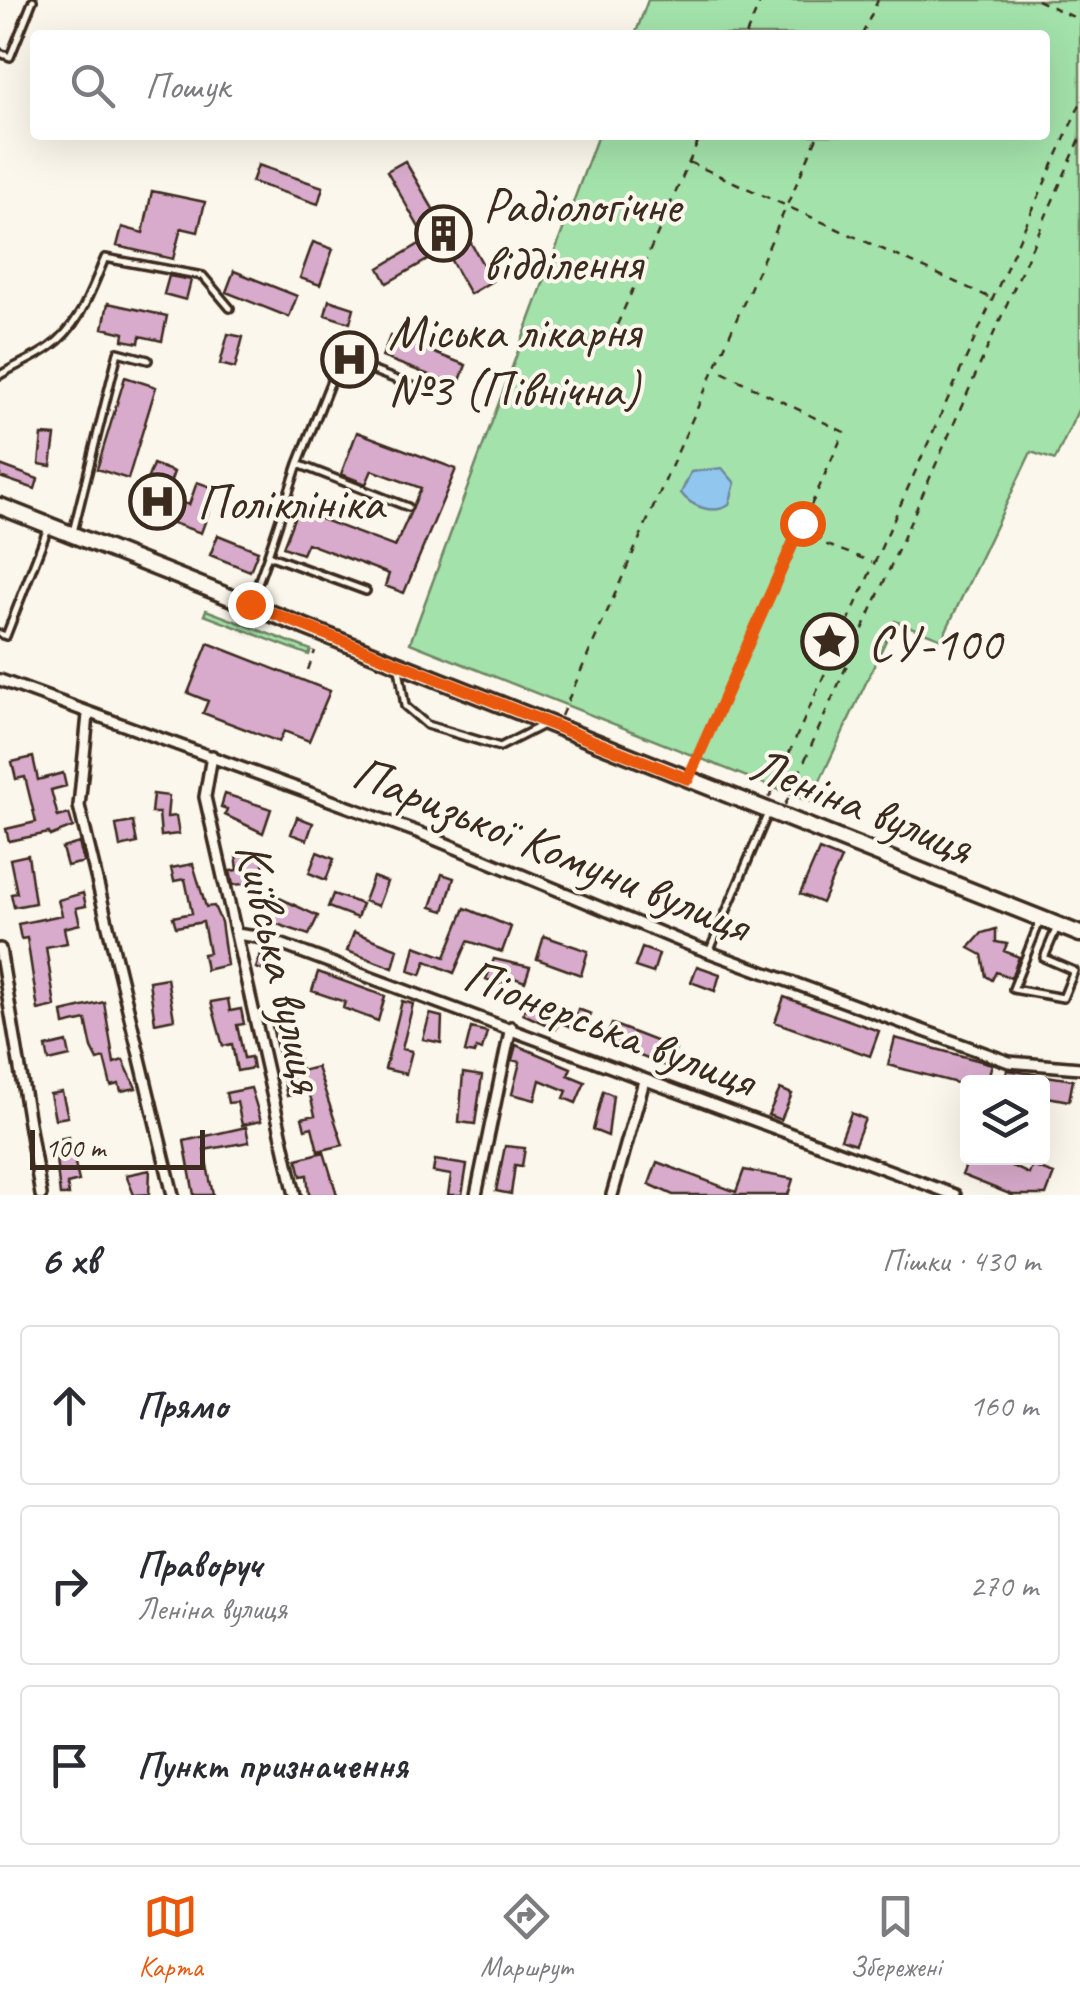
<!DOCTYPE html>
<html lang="uk">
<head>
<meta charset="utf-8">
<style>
  body { margin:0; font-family:Caveat,sans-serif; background:#f7f7f7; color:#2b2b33 }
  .controls { position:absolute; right:30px; bottom:30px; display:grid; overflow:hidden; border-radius:10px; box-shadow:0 10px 40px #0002 }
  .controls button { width:90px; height:90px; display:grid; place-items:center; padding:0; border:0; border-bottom:2px solid #e1e1e2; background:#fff; color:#2b2b33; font:50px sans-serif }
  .scale { position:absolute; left:30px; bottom:25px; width:175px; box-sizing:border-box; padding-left:10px; border:5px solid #3b2a1e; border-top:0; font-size:28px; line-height:35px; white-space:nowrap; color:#3b2a1e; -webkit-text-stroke:8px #fbf7ec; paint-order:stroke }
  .stop { position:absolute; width:30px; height:30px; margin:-22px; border:8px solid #ea580c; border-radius:50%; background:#fff }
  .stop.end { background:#ea580c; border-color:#fff; box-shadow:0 2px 10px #0008 }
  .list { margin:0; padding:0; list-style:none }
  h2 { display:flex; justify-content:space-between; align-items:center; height:130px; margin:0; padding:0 40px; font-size:42px }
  h2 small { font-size:32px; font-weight:400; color:#7c7c81 }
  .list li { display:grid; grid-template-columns:65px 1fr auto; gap:30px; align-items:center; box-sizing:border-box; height:160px; margin:0 20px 20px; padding:0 20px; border:2px solid #e1e1e2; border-radius:10px }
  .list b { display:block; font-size:38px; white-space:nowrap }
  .list p { margin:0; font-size:32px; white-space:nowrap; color:#7c7c81 }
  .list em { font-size:32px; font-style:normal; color:#7c7c81 }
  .icon { flex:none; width:55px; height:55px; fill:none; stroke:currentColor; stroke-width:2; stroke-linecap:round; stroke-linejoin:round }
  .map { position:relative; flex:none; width:1080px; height:1195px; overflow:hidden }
  .search { position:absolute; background:#fff; box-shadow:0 10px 40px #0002; left:30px; right:30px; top:30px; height:110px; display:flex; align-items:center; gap:25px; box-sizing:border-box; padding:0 35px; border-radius:10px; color:#7c7c81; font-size:38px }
  .sheet { height:670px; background:#fff }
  nav { display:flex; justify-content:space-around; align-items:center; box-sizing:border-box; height:140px; border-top:2px solid #e1e1e2; background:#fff; font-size:28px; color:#7c7c81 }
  nav a { display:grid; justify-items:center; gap:5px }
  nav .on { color:#ea580c }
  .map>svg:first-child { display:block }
</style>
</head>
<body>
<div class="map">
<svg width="1080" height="1195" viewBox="0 0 1080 1195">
  <rect width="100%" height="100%" fill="#fbf7ec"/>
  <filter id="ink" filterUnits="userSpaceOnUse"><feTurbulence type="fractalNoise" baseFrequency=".01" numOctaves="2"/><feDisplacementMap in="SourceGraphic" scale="20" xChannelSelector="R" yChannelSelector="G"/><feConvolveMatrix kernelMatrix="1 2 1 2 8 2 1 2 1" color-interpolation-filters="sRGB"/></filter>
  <g filter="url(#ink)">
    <path fill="#a3e2aa" stroke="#6f8664" stroke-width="2.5" d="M648 0H1080V406L1055 460 1031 452 942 639 895 621 810 802 410 643 598 135H1045V35H635Z
      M206 610 311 650 309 655 204 615Z"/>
    <path fill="#91c6ef" stroke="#6f889b" stroke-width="2.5" d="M722 468 735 483 729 505C714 515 691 507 681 493L691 472Z"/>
    <path fill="#d8aacb" stroke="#3b2a1e" stroke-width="2.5" d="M405 161 443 226 457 218 492 281 470 294 445 250 387 283 379 268 426 240 387 171Z
      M258 165 323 187 318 204 252 182Z
      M152 191 205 202 198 232 181 228 173 259 117 246 122 227 143 233Z
      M313 242 333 249 320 285 300 278Z
      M234 271 297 296 289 317 226 292Z
      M169 276 191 280 186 300 164 294Z
      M329 300 354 308 350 323 325 315Z
      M108 303 167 316 162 341 140 336 139 343 123 340 124 333 103 328Z
      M228 334 243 337 235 368 220 364Z
      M390 336 466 365 458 386 382 357Z
      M125 377 156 387 128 479 97 469Z
      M357 432 456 469 404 593 385 586 389 574 307 543 302 554 283 547 297 510 395 547 421 488 372 470 366 484 341 474Z
      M42 435 55 436 51 466 39 464Z
      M153 464 174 472 165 497 189 505 197 482 217 489 201 533 136 510Z
      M0 465 38 479 35 489 0 477Z
      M218 535 258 551 250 571 210 555Z
      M208 643 330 691 309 741 284 731 279 742 203 713 208 701 188 693Z
      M33 757 38 780 63 773 66 786 51 790 58 817 69 814 73 827 50 836 49 833 9 841 6 829 36 822 25 777 16 779 12 762Z
      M153 794 169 796 167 817 176 816 179 834 161 836 159 813H151Z
      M225 794 271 809 263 833 225 815 227 809 221 807Z
      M297 817 313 823 307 840 291 834Z
      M133 822 137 843 120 847 116 825Z
      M79 843 84 862 67 866 62 848Z
      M819 850 841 859 822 903 800 894Z
      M262 852 265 882 233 885 230 871 238 870 236 854Z
      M317 852 334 859 326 880 309 873Z
      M28 855 35 903 14 907 11 894 17 893 10 859Z
      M193 864 206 907 214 906 221 922 227 965 206 970 203 954 209 953 203 922 176 927 173 917 192 913 185 879 174 881 171 868Z
      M442 874 454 878 444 911 431 907Z
      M373 877 387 882 378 906 364 901Z
      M83 893 86 906 76 908 80 924 64 928 67 943 46 947 55 1006 38 1010 27 938 21 939 18 924 62 915 58 900Z
      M271 894 318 916 309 935 262 919Z
      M333 894 362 904 357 918 328 907Z
      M465 908 511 927 502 952 468 941 454 973 426 961 421 975 409 971 415 946 445 957Z
      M996 929V942L1007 944 1004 951 1019 957 1011 978 996 972 992 980 986 976 982 955 969 948 982 933Z
      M354 932 398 949 393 968 347 951Z
      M544 936 588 951 581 975 537 959Z
      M642 948 659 954 653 973 635 967Z
      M262 951 282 958 275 975 256 968Z
      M494 959 530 967 525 982 506 975 503 986 486 979Z
      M697 966 720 974 715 991 691 982Z
      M318 972 385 996 378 1021 343 1008 345 1002 312 991Z
      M167 978 174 1019 155 1023 149 981Z
      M530 994 576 1016 578 1009 591 1014 583 1032 559 1022 556 1029 523 1014Z
      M784 997 879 1031 870 1056 775 1022Z
      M228 999 230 1011 241 1009 244 1024 237 1025 244 1058 251 1057 253 1068 237 1071 232 1044 223 1046 211 1002Z
      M402 1001 413 1004 402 1049 412 1051 406 1074 385 1069Z
      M104 1002 114 1063 123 1060 136 1088 121 1091 119 1084 111 1086 104 1058 98 1060 92 1048 86 1020 64 1025 62 1012Z
      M430 1014 442 1017 441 1043 423 1039Z
      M290 1016 301 1071 317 1067 343 1145 318 1151 312 1127 305 1129 302 1118 315 1115 309 1091 287 1096 272 1026 274 1020Z
      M612 1024 676 1049 668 1067 604 1042Z
      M471 1028 487 1032 482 1050 476 1048 474 1054 465 1052Z
      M895 1038 992 1064 987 1082H968V1086L888 1065Z
      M67 1042 70 1056 49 1061 46 1047Z
      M516 1045 571 1068 568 1075 585 1082 576 1103 564 1098 567 1091 540 1080 535 1100 512 1094 520 1062 512 1060Z
      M1007 1070 1073 1080 1069 1101 1042 1096V1082H1005Z
      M463 1073 482 1076 475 1124 459 1122Z
      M251 1088 261 1121 242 1125 237 1102 228 1103 226 1093Z
      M780 1089 792 1094 781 1120 768 1115Z
      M603 1091 613 1095 608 1136 593 1130Z
      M62 1092 68 1117 55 1119 50 1094Z
      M851 1113 865 1119 855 1144 841 1139Z
      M246 1127 249 1142 204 1150 213 1195H194L184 1141Z
      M69 1137 79 1181 67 1184 69 1195H60L54 1140Z
      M505 1146 525 1148 522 1166 515 1165 511 1194 496 1191Z
      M324 1152 337 1195H309L307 1175 301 1176 297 1159Z
      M969 1158H995L1029 1174 1032 1166 1054 1174 1046 1195H1012L962 1175Z
      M435 1160 467 1165 462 1195H448L451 1175 433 1172Z
      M657 1162 736 1192 744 1170 793 1179 788 1195H673L649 1184Z
      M150 1170 149 1194 134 1195 126 1175Z"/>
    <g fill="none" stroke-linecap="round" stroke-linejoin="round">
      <defs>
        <path id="service" d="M0 53 10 57 33 0
          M0 375C16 365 35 358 50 347 80 326 91 290 105 258L203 276 230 308
          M298 464 340 358 428 392
          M73 532 118 352 148 360
          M268 555 298 464 408 507
          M250 605 268 555 366 591
          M0 634 6 636 48 528
          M399 668 405 706 427 725 500 747 545 724
          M1040 921 1013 989 1063 998 1074 971 1044 958 1057 927
          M710 950 768 813"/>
        <path id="minor" d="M0 680 420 833 690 945 1009 1062 1080 1068
          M88 715 79 806 173 1195
          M212 756 205 797 295 1195
          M236 934 264 938 955 1195
          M0 949 41 1195
          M476 1195 511 1027
          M612 1195 644 1081"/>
        <path id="secondary" d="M0 506 1080 934"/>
      </defs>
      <use href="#service" stroke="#3b2a1e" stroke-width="12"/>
      <use href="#minor" stroke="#3b2a1e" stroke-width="16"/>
      <use href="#secondary" stroke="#3b2a1e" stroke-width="21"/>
      <path stroke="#3b2a1e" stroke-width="2.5" stroke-dasharray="8 8" stroke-linecap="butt" d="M1037 0 1080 20
        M746 35 761 0
        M862 35 878 0
        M689 162 993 299
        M617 325 701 135
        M805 524 815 528 822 543 872 562
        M308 670 315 651
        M561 716 818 135
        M693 768 844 432 716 369
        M769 798 1080 104
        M785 805 1080 139"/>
      <use href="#service" stroke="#fbf7ec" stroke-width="5"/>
      <use href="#minor" stroke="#fbf7ec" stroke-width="9"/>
      <use href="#secondary" stroke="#fbf7ec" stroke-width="14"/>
    </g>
  </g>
  <g fill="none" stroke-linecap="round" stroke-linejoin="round" filter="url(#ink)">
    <path stroke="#ea580c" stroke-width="12" d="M250 604 688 779 802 523"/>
  </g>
  <defs>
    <symbol id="building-ring" viewBox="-11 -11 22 22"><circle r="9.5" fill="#fbf7ec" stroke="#3b2a1e" stroke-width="1.5"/><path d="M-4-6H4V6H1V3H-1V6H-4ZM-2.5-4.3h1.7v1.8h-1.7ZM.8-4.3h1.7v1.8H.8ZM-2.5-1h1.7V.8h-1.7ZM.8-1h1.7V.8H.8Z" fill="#3b2a1e"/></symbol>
    <symbol id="hospital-ring" viewBox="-11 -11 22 22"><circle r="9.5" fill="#fbf7ec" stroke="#3b2a1e" stroke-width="1.5"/><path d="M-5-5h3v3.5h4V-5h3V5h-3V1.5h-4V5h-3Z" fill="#3b2a1e"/></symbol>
    <symbol id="sight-ring" viewBox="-11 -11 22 22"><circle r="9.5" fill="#fbf7ec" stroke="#3b2a1e" stroke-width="1.5"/><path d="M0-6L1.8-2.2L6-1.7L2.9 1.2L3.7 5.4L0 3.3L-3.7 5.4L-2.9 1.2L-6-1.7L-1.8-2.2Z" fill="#3b2a1e"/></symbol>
  </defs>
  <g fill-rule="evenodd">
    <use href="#building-ring" x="412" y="202" width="63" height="63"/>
    <use href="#hospital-ring" x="318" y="328" width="63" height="63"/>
    <use href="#hospital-ring" x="126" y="470" width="63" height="63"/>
    <use href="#sight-ring" x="798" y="610" width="63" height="63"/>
  </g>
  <g text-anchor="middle" stroke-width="8" stroke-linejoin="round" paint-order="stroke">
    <g font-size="50" fill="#3b2a1e" stroke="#fbf7ec" text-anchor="start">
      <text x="483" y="222">Радіологічне<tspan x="483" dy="58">відділення</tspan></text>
      <text x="388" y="348">Міська лікарня<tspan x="388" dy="58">№3 (Північна)</tspan></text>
      <text x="197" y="519">Поліклініка</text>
      <text x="868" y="660">СУ-100</text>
    </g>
    <g font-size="50" fill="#3b2a1e" stroke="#fbf7ec">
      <text transform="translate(862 804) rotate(22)" y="18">Леніна вулиця</text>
      <text transform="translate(552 847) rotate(22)" y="18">Паризької Комуни вулиця</text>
      <text transform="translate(282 967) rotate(77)" y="18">Київська вулиця</text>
      <text transform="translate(610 1026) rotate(21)" y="18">Піонерська вулиця</text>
    </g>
  </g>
</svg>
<div class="controls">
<button><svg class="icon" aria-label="layers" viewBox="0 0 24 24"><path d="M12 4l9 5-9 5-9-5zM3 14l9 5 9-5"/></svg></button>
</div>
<div class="scale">100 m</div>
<div class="stop" style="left:802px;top:523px"></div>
<div class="stop end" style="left:250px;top:604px"></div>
<div class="search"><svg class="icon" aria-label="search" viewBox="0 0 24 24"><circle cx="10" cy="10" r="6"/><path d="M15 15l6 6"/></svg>Пошук</div>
</div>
<section class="sheet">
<h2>6 хв<small>Пішки · 430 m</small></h2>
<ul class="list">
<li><svg class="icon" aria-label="ahead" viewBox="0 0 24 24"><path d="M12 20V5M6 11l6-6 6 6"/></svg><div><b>Прямо</b></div><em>160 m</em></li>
<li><svg class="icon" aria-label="right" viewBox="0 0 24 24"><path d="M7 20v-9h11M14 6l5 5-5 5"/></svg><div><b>Праворуч</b><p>Леніна вулиця</p></div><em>270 m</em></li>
<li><svg class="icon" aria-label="arrive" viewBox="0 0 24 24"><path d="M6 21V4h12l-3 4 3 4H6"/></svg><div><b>Пункт призначення</b></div></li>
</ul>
</section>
<nav>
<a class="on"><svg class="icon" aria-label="map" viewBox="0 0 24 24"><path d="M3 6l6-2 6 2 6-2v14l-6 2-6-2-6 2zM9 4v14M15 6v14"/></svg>Карта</a>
<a><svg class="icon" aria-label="directions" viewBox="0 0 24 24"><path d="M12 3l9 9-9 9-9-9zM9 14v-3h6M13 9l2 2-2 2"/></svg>Маршрут</a>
<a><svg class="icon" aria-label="saved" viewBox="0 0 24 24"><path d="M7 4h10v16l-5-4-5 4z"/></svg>Збережені</a>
</nav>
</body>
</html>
